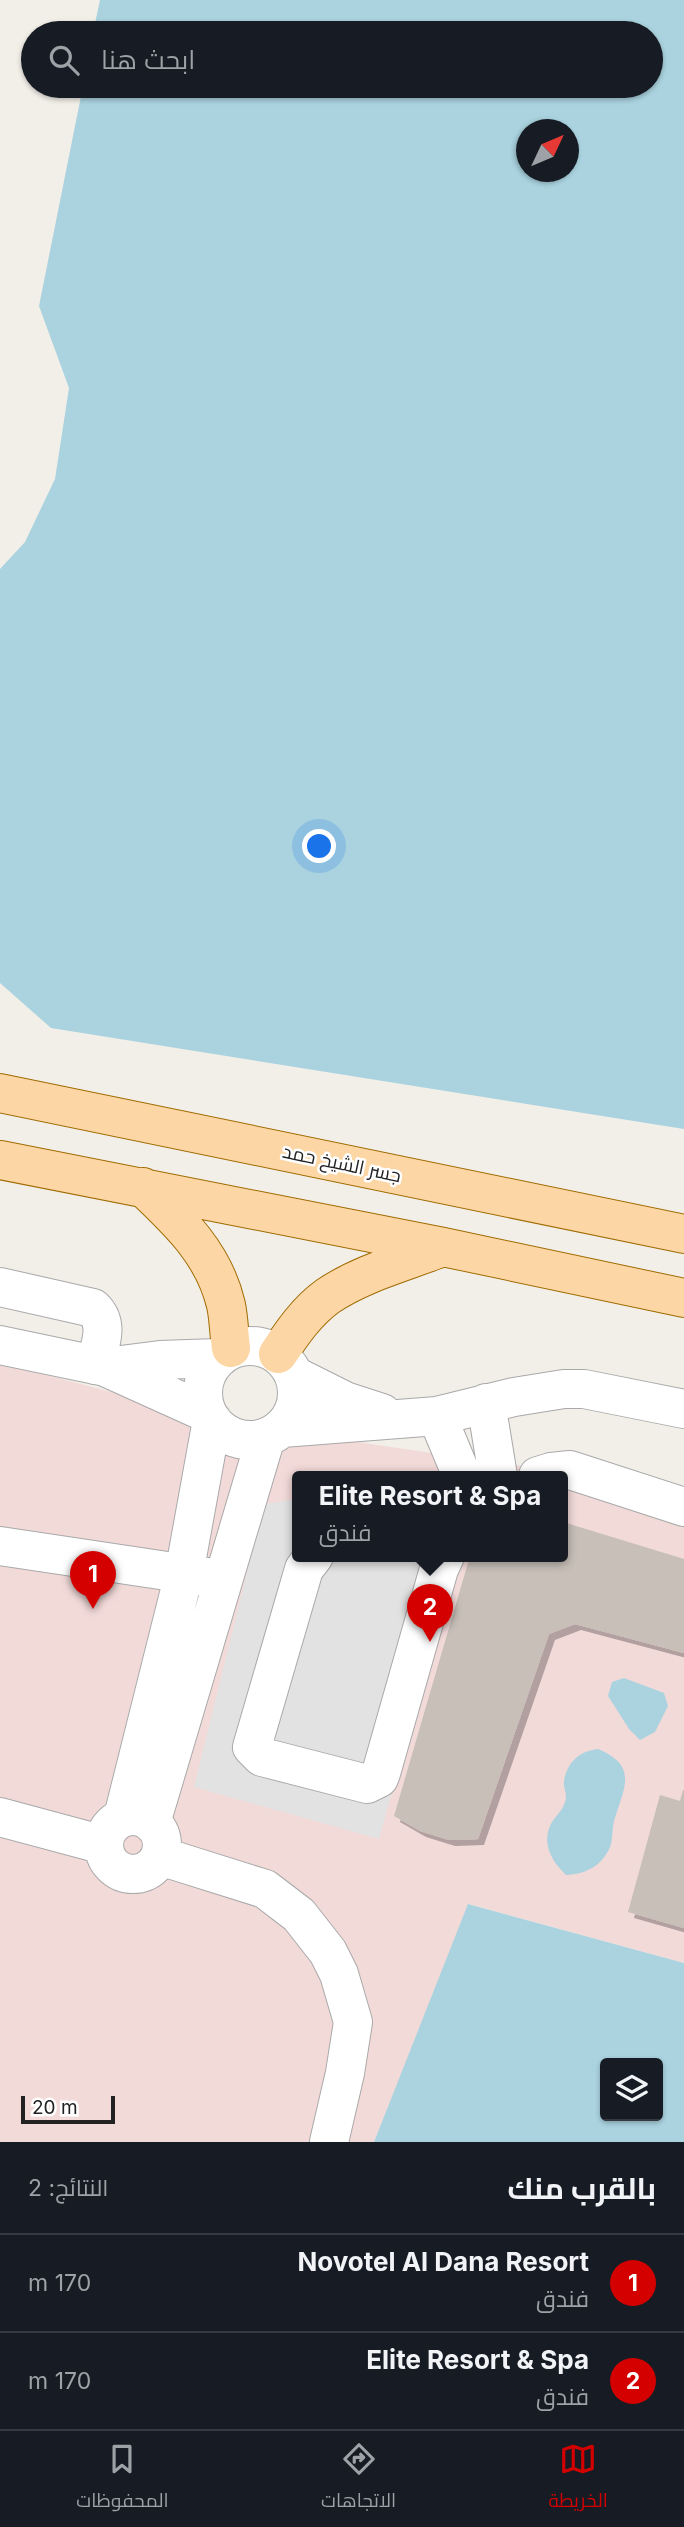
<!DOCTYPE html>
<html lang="ar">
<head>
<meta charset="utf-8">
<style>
  body { margin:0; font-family:Inter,Cairo,sans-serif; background:#242831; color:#f1f3f6; direction:rtl }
  .controls { position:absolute; right:21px; bottom:21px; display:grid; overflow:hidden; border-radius:7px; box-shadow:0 2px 5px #0004 }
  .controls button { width:63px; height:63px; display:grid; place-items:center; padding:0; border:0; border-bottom:2px solid #363941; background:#171b24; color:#f1f3f6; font:35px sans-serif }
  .compass { position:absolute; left:516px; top:119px; width:63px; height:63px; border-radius:50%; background:#171b24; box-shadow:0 2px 5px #0004; rotate:46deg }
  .scale { position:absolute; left:21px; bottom:18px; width:94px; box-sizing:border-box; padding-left:7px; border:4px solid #222; border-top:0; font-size:19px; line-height:24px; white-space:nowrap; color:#222; -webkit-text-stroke:5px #fff; paint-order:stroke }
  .you { position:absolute; left:320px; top:847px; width:24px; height:24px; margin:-18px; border:5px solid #fff; border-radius:50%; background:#1a73e8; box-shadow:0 0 0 10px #1a73e833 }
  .badge { display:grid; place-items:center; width:46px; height:46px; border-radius:50%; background:#d40000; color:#fff; font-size:23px; font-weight:700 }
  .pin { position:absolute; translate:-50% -58px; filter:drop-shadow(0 2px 4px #0008) }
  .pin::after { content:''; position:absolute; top:37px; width:24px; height:21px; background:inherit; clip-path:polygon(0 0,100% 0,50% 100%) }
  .popup { position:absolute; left:292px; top:1471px; width:276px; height:91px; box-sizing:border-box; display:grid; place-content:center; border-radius:7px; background:#171b24; filter:drop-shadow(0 2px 5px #0005); font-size:23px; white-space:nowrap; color:#9ea1a6 }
  .popup b { font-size:26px; color:#f1f3f6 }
  .popup::after { content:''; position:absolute; left:50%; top:100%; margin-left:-14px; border:14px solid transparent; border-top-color:#171b24 }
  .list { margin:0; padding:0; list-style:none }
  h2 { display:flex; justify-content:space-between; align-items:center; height:91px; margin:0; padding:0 28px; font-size:30px }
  h2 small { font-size:23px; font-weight:400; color:#9ea1a6 }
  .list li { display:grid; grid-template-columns:46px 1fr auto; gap:21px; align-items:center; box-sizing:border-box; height:98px; padding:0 28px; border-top:2px solid #363941 }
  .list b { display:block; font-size:26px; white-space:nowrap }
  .list p { margin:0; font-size:23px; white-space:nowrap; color:#9ea1a6 }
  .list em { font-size:23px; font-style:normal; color:#9ea1a6 }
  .icon { flex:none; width:38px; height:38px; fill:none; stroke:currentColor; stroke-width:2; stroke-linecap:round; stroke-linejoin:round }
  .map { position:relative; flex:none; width:684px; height:2142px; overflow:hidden; direction:ltr }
  .search { position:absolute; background:#171b24; box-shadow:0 2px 5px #0004; left:21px; right:21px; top:21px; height:77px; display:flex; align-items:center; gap:18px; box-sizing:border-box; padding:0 24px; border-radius:38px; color:#9ea1a6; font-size:26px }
  .sheet { height:287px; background:#171b24 }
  nav { display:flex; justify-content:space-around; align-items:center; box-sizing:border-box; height:98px; border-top:2px solid #363941; background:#171b24; font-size:19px; color:#9ea1a6 }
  nav a { display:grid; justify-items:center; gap:4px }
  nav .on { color:#d40000 }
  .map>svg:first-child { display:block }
</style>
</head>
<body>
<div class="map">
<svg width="684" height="2142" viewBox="0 0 684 2142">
  <defs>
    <filter id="shadow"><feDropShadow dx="6" dy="6" stdDeviation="0" flood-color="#0004"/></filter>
  </defs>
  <rect width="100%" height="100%" fill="#f2efe9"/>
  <path fill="#f2dad9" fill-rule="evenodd" d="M0 1363 235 1424 684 1490V1963L469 1904 374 2142H0ZM297 1476H563V1556H297Z"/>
  <path fill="#e2e2e2" d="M297 1499V1556H456L379 1839 194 1787 264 1504Z"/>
  <path fill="#aad3df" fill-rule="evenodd" d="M100 0H684V1129L51 1028 0 983V569L25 542 55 479 69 388 39 306 83 86H651V33H93ZM526 130H568V172H526Z
    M624 1678 664 1693 668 1706 655 1732 640 1740 629 1729 608 1696 612 1682Z
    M598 1749C639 1766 624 1788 614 1821 612 1829 613 1840 610 1847 602 1866 586 1874 566 1875 552 1862 542 1845 550 1826 554 1817 562 1812 565 1802 568 1795 563 1788 564 1781 567 1762 580 1751 598 1749Z
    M468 1904 684 1963V2142H374ZM605 2063H658V2116H605Z"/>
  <path fill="#c7bfb8" filter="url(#shadow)" d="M563 1522 684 1559V1653L575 1624 549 1634 478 1839 449 1840 420 1831 394 1816 470 1556H563Z
    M683 1790H684V1928L628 1912 660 1795 680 1801Z"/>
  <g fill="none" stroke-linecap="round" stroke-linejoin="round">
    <defs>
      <path id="minor" d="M0 1287 93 1308C110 1324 100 1345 95 1365
        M0 1345 105 1367 207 1413
        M203 1393a47 47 0 1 1 94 0a47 47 0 1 1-94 0Z
        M105 1367 160 1360 217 1358
        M295 1376 345 1401 382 1413
        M486 1403 498 1476
        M437 1416 462 1476
        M282 1428 437 1416 514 1397 564 1389H584L684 1409
        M538 1476 551 1472 570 1470 684 1507
        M0 1546 207 1577
        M314 1556 304 1569 252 1747 262 1757 367 1784 379 1778 381 1773 439 1569 445 1556
        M104 1845a29 29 0 1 1 58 0a29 29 0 1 1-58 0Z
        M0 1817 104 1845
        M123 1817 184 1574 212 1420
        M151 1823 266 1437
        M160 1856 265 1889 299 1915 328 1952 339 1974 353 2022 345 2073 329 2142"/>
      <path id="major" d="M0 1093 684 1234
        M0 1160 443 1247 684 1298
        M143 1187C180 1222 214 1254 226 1305 229 1319 229 1334 231 1348
        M278 1354C292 1333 307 1311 328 1296 362 1273 405 1262 443 1247"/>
    </defs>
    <use href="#minor" stroke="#a9a9a9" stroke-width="40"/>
    <use href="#major" stroke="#a06b00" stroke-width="40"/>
    <use href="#minor" stroke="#fff" stroke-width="38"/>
    <use href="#major" stroke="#fcd6a4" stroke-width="38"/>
  </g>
  <g text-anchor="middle" stroke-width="5" stroke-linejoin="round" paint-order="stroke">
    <g font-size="19" fill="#222" stroke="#fff">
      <text transform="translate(342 1163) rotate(12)" y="7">جسر الشيخ حمد</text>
    </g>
  </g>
</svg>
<div class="controls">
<button><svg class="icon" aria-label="layers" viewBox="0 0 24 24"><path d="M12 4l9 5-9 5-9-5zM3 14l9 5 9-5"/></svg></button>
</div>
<svg class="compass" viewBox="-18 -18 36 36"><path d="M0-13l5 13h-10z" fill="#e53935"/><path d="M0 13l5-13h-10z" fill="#9ea1a6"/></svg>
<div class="scale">20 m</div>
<div class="you"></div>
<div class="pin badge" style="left:93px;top:1609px">1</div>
<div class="pin badge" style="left:430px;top:1642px">2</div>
<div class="popup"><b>Elite Resort &amp; Spa</b>فندق</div>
<div class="search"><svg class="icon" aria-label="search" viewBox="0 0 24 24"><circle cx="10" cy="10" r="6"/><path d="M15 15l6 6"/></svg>ابحث هنا</div>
</div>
<section class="sheet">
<h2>بالقرب منك<small>النتائج: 2</small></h2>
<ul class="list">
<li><span class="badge">1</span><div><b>Novotel Al Dana Resort</b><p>فندق</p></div><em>170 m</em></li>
<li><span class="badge">2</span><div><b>Elite Resort &amp; Spa</b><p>فندق</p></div><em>170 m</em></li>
</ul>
</section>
<nav>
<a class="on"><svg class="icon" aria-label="map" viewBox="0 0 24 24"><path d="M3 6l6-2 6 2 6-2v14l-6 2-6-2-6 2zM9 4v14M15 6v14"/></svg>الخريطة</a>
<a><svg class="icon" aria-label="directions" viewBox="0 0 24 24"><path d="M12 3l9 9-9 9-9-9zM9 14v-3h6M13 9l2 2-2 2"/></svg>الاتجاهات</a>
<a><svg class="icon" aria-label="saved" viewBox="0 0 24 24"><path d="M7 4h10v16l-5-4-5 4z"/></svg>المحفوظات</a>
</nav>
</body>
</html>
